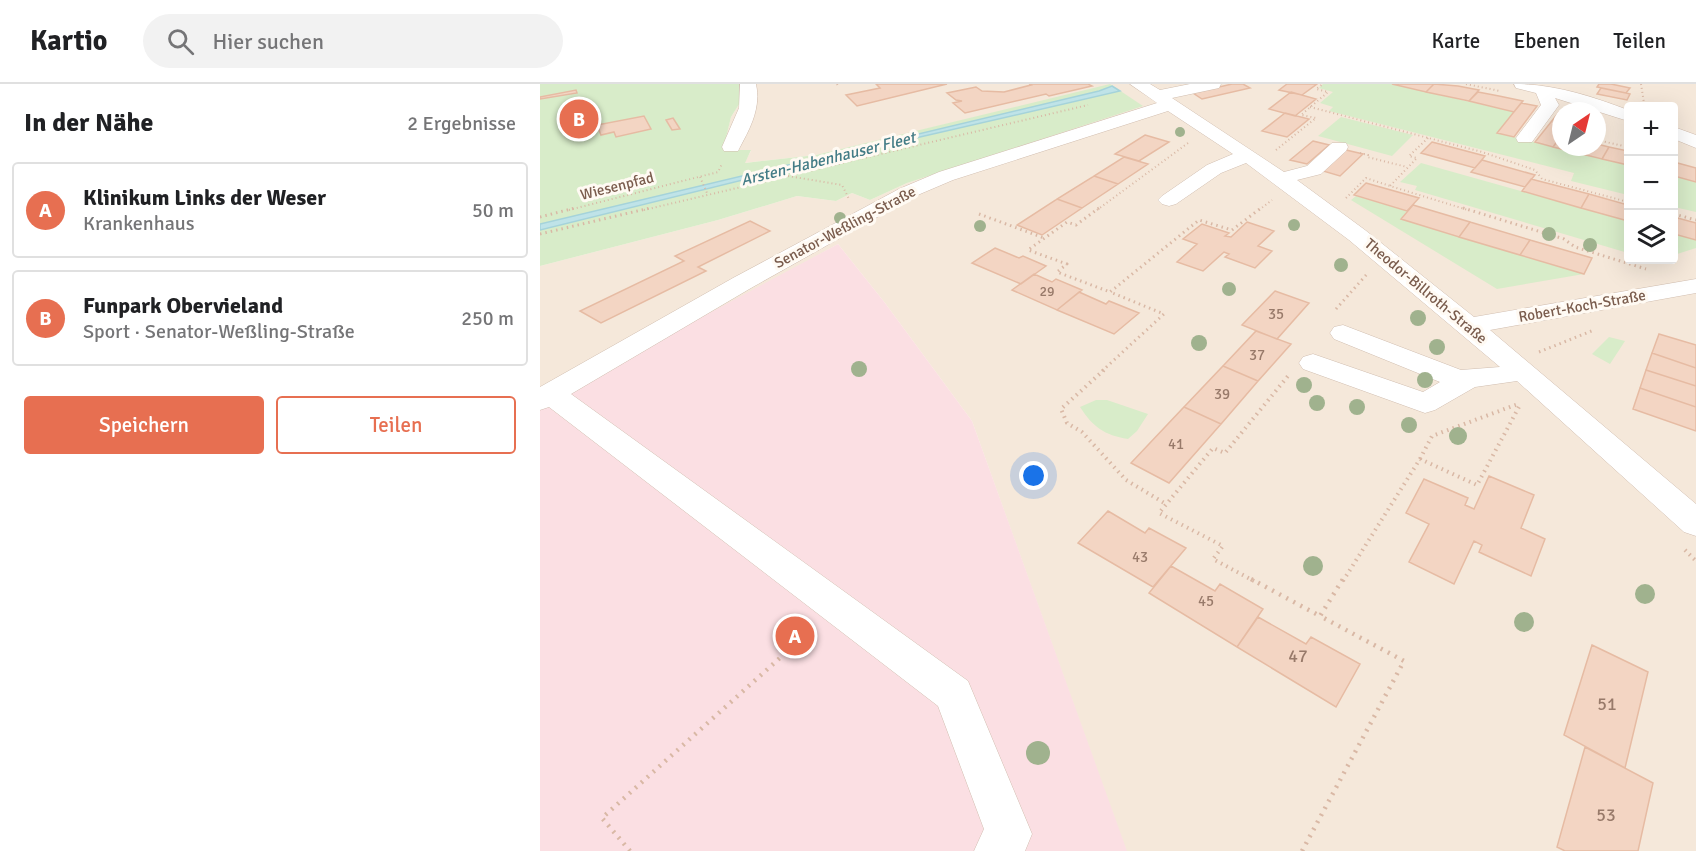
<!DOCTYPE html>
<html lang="de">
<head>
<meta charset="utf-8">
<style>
  body { margin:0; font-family:Signika,sans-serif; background:#f2f2f2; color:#202124 }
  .controls { position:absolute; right:18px; top:18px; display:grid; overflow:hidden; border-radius:6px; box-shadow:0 6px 24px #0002 }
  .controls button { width:54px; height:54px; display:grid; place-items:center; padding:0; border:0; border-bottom:2px solid #e0e0e0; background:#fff; color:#202124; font:30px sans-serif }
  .compass { position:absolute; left:1012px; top:18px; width:54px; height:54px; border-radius:50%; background:#fff; box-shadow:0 6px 24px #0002; rotate:35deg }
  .you { position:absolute; left:494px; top:392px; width:21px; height:21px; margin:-15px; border:4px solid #fff; border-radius:50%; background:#1a73e8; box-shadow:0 0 0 9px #1a73e833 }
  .badge { display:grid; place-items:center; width:39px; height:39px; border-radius:50%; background:#e76f51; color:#fff; font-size:20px; font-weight:700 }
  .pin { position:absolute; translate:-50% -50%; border:3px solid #fff; box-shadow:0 2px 6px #0006 }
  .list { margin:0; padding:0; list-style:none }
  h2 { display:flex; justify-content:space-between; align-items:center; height:78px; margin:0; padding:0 24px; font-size:26px }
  h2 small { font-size:20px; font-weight:400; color:#757577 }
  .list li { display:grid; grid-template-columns:39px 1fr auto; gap:18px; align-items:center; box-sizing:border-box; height:96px; margin:0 12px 12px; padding:0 12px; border:2px solid #e0e0e0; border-radius:6px }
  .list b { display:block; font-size:22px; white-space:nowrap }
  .list p { margin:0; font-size:20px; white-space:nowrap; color:#757577 }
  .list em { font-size:20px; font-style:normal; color:#757577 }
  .actions { display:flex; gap:12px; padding:18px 24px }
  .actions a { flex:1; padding:14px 0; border:2px solid #e76f51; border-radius:6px; text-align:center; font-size:21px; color:#e76f51 }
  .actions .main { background:#e76f51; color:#fff }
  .icon { flex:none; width:33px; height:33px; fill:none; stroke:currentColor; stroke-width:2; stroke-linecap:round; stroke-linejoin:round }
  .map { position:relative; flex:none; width:1156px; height:767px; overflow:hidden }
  header { display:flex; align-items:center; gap:36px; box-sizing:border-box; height:84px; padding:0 30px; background:#fff; border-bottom:2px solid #e0e0e0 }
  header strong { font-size:28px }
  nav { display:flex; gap:33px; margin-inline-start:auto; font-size:21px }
  .search { width:420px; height:54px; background:#f2f2f2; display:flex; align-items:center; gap:15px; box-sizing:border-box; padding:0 21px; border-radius:33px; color:#757577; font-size:22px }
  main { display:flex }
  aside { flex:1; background:#fff }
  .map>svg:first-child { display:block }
</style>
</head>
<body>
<header>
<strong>Kartio</strong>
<div class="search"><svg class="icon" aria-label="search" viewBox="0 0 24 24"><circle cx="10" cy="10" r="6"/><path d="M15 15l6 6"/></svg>Hier suchen</div>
<nav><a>Karte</a><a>Ebenen</a><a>Teilen</a></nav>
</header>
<main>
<aside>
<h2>In der Nähe<small>2 Ergebnisse</small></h2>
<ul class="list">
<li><span class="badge">A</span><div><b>Klinikum Links der Weser</b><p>Krankenhaus</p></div><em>50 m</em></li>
<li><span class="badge">B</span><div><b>Funpark Obervieland</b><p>Sport · Senator-Weßling-Straße</p></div><em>250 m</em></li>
</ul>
<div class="actions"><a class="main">Speichern</a><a>Teilen</a></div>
</aside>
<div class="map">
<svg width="1156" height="767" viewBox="0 0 1156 767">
  <rect width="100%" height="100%" fill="#fdf6ec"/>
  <path fill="#f5e8da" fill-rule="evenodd" d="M202 0H1156V767H586L432 337 345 219 298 160 0 326V182L178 136 257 112 296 117 312 109 330 116 367 99 418 82 570 1 276 71 204 79 211 67H182L191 33 203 14ZM1088 22H1134V176H1088ZM1021 27H1057V63H1021Z"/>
  <path fill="#fbdfe3" d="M298 160 345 219 432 337 587 767H0V326L136 247Z"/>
  <path fill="#d8ecc9" d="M0 0H202L203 14 191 33 183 66H211L205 79 276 71 570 0 603 22 367 99 330 116 312 109 296 117 257 112 178 136 0 182Z
    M783 0H852L974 28 957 49 1088 81V111L1031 97 1034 89 789 27 793 23 780 19 793 8 779 4Z
    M801 33 873 51 852 72 778 52Z
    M881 79 1088 137V169L875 106 877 102 860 98Z
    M1134 92 1156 98V128L1134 123Z
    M816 112 867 127 861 135 1044 190 957 205 811 116Z
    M1134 150 1156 156V164L1134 171Z
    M1069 253 1085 257 1070 280 1052 270Z
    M556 316H567L608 330 597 347 588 355C564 351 553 343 540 323Z"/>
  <path fill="#bfe3e8" stroke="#a5d3da" stroke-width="1.5" d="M572 2 580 7 332 64 0 146V140L559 7Z"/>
  <path fill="#f3d5c3" stroke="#e6bba3" stroke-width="1.5" d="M336 0H407L317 22 306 11 340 4Z
    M489 0H548L552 2 509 12 506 10 425 29 413 19 422 17 416 16 407 9 436 3 442 7 464 8 491 1Z
    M692 0H703L710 4 662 15 653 9Z
    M747 0H777L762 11 739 6Z
    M852 0H894L886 8Z
    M894 0 918 2 939 6 929 17 886 8Z
    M1059 0H1071L1090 4 1086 9 1057 3Z
    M1061 4 1086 9 1090 10 1087 16 1057 10Z
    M36 6 37 9 0 15V13Z
    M751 8 776 15 755 32 729 25Z
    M938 8 959 12 983 17 974 28 929 17Z
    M981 19 997 22 974 53 957 49Z
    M1019 28 1021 29V52L1013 63 995 58Z
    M745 29 769 35 747 53 722 47Z
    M104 32 111 45 76 53 74 48 61 51 57 41Z
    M133 34 140 45 132 46 126 36Z
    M605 51 629 58 599 77 575 70Z
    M1021 52V63H1057V60L1069 63 1062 75 1013 63Z
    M773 57 789 61 767 80 750 76Z
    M892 58 945 72 935 84 881 69Z
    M1069 63 1088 67V81L1062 75Z
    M806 66 823 70 800 92 783 87Z
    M584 73 608 80 578 100 554 92Z
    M942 76 995 91 985 103 931 88Z
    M1134 78 1156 84V98L1134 92Z
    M554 92 578 100 542 124 517 115Z
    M991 95 1049 110 1041 124 982 107Z
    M826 99 879 114 867 127 814 111Z
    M1049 110 1088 121V137L1041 124Z
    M517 115 542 124 502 151 477 141Z
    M873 121 930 138 919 153 861 135Z
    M1134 133 1156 139V156L1134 150Z
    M210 137 230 147 158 183 166 187 61 239 40 227 144 177 135 172Z
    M707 138 734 147 718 162 732 167 715 184 685 173 689 170 684 168 663 187 637 178 657 160 643 155 662 140 689 149 685 152 691 153Z
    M930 138 990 156 980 171 919 153Z
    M990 156 1052 174 1044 190 980 171Z
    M455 164 479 174 483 172 506 182 481 200 432 179Z
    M494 190 512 198 516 195 542 206 517 226 472 206Z
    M735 207 769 219 737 255 702 241Z
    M539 208 566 220 569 217 599 229 574 250 517 226Z
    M716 247 751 260 718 297 683 282Z
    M1119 250 1156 261V284L1112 269Z
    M1112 269 1156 284V302L1106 286Z
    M683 282 718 297 681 340 644 323Z
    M1106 286 1156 302V323L1100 304Z
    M1100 304 1156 323V347L1093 325Z
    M644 323 681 340 629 399 591 379Z
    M949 392 994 411 981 444 1005 455 991 492 939 468 942 461 934 457 914 500 869 478 889 440 866 429 884 395 928 414 925 421 934 425Z
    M568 427 605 449 609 444 646 464 613 503 538 459Z
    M631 482 675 507 680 500 723 525 697 563 609 509Z
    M718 533 766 560 771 553 820 580 796 623 697 563Z
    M1052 561 1108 588 1085 684 1024 651Z
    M1045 663 1113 699 1098 767H1025L1017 763Z"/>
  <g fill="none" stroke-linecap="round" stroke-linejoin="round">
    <defs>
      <path id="minor" d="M200 0H216C221 23 211 43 200 63L198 67H184L182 63 199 24Z
        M590 0H610L620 6 650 0H681L679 4 632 14 744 88 767 82 792 59H806L808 63 806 67 781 90 757 96 825 146 934 233 1156 195V209L950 246 1156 420V452L1144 448 977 297 935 303 895 326 885 329 763 285 759 279 763 273 773 270 883 308 900 298 794 255 790 249 794 243 803 241 921 286 960 283 809 156 706 79 681 89 636 120 629 122 622 120 618 116 622 112 667 81 693 70 628 27 413 96 373 113 211 204 31 310 428 597 492 750 485 767H434L444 745 398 622 9 323 0 326V303L193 194 359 105 399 88 617 19Z
        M974 0C1014 0 1051 12 1088 26V37L1015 14 1019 21 992 58H978L976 54 1001 21 996 9 976 4Z
        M1134 43 1156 51V64L1134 55Z"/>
    </defs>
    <use href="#minor" stroke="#d1beb0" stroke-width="1"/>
    <path stroke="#d9b8a5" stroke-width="2" stroke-dasharray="1 3" stroke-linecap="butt" d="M297 0 299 3
      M926 0 960 7
      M1101 0 1104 19
      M770 23 942 68 995 86 1002 95 1088 118
      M888 54 869 72 877 74 850 102 928 126
      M1057 56 1088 63
      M736 66 776 34 761 31 788 8 776 5 783 0
      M820 69 828 71 827 73 867 83
      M248 92 302 101 309 115
      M160 93 167 109
      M806 114 826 94 850 102
      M29 126 178 88 182 80
      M104 126 548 21
      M557 126 648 59
      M719 126 732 116"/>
    <path stroke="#d9b8a5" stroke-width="3" stroke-dasharray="1.5 4" stroke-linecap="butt" d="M559 124 536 141 527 138 488 166 527 180 517 188 570 208
      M923 124 1024 155 1035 163 1106 185
      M439 130 504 154
      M1134 130 1156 136
      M0 133 35 124
      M0 150 110 124
      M796 225 827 190
      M999 268 1054 246
      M562 287 624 230 570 208 659 136 692 146 721 124"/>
    <path stroke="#d9b8a5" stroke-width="4" stroke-dasharray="1.5 4.5" stroke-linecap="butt" d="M564 286 521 325 527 339 542 348 586 396 626 420
      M880 375 892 352 978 320
      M1145 466 1156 477
      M714 497 673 475 683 462 619 429 673 364 685 369 748 292
      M803 497 880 375 937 401 980 321"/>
    <path stroke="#d9b8a5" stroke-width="4.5" stroke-dasharray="2 6" stroke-linecap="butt" d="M711 495 780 532
      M90 767 62 734 271 546
      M762 767 864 577 780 532 803 495"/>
    <use href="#minor" fill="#fff" fill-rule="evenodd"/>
  </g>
  <g fill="#a0b28e">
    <circle cx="640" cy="48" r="5"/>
    <circle cx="300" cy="134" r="6"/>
    <circle cx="754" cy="141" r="6"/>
    <circle cx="440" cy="142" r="6"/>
    <circle cx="1009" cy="150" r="7"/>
    <circle cx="1050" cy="161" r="7"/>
    <circle cx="801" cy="181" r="7"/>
    <circle cx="689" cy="205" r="7"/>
    <circle cx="878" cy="234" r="8"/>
    <circle cx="659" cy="259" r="8"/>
    <circle cx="897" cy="263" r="8"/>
    <circle cx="319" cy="285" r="8"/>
    <circle cx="885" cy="296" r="8"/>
    <circle cx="764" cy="301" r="8"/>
    <circle cx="777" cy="319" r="8"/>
    <circle cx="817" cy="323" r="8"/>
    <circle cx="869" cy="341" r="8"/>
    <circle cx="918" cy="352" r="9"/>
    <circle cx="773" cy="482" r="10"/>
    <circle cx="1105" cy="510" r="10"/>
    <circle cx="984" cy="538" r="10"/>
    <circle cx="498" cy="669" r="12"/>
  </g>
  <g text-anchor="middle" stroke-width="6" stroke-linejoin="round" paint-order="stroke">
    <g font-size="14" fill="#987a6a">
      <text x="507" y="212">29</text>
    </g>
    <g font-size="15" fill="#7a5c4d" stroke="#fffaf3">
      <text transform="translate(77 102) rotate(-14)" y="5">Wiesenpfad</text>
      <text transform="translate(305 143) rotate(-28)" y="5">Senator-Weßling-Straße</text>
      <text transform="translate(886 207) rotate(40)" y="5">Theodor-Billroth-Straße</text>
      <text transform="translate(1042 222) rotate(-10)" y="5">Robert-Koch-Straße</text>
    </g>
    <g font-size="15" fill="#987a6a">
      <text x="736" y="235">35</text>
      <text x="717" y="276">37</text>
      <text x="682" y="315">39</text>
      <text x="636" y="365">41</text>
      <text x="600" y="478">43</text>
      <text x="666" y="522">45</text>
    </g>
    <g font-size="16" font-style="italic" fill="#437c86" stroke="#fffaf3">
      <text transform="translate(288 74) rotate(-14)" y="6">Arsten-Habenhauser Fleet</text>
    </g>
    <g font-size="18" fill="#987a6a">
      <text x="758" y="578">47</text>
      <text x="1067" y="626">51</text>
      <text x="1066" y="737">53</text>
    </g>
  </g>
</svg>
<div class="controls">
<button>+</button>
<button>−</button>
<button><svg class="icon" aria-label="layers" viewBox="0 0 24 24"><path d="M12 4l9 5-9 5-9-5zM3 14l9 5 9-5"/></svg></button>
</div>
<svg class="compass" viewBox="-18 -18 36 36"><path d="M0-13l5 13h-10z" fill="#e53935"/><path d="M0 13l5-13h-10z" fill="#757577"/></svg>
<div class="you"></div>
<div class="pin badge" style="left:255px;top:552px">A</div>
<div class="pin badge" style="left:39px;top:35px">B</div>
</div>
</main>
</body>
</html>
